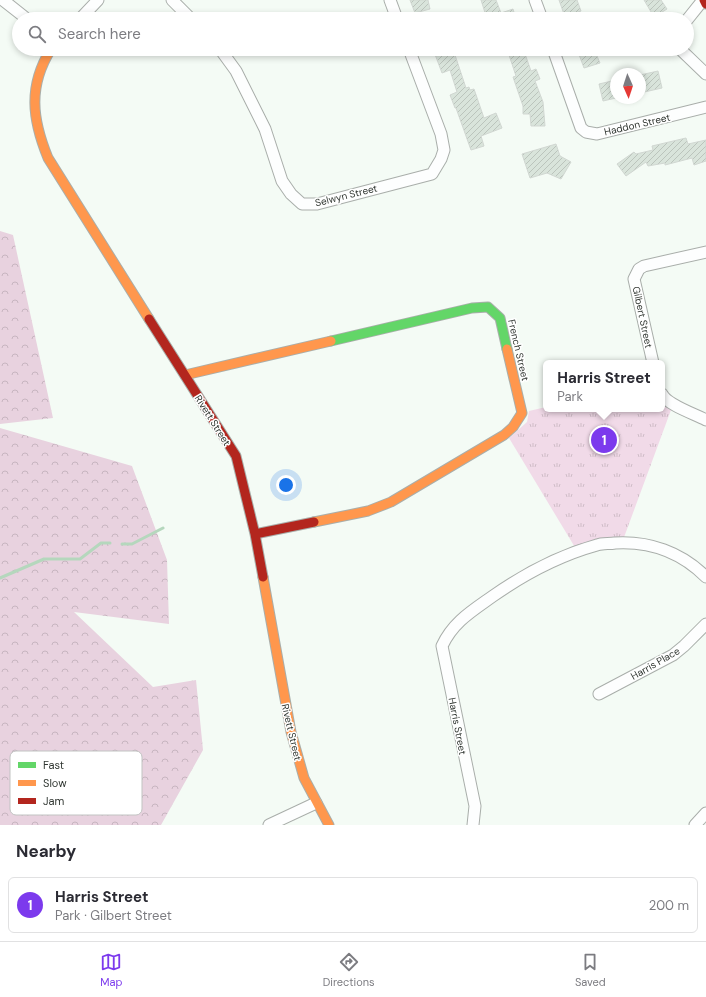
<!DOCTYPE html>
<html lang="en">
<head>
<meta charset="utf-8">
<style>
  body { margin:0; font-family:"DM Sans",sans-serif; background:#f2f2f3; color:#2b2b33 }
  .compass { position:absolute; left:610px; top:68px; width:36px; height:36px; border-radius:50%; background:#fff; box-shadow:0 2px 6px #0003; rotate:177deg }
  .you { position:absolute; left:286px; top:485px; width:14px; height:14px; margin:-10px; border:3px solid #fff; border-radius:50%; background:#1a73e8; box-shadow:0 0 0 6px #1a73e833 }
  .badge { display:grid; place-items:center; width:26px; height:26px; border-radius:50%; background:#7c3aed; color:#fff; font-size:13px; font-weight:700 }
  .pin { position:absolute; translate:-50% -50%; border:2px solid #fff; box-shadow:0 1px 4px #0006 }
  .popup { position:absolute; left:543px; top:360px; width:122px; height:52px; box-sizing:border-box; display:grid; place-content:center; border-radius:6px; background:#fff; filter:drop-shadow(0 1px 3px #0005); font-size:13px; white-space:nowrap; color:#7c7c81 }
  .popup b { font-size:15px; color:#2b2b33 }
  .popup::after { content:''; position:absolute; left:50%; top:100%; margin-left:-8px; border:8px solid transparent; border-top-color:#fff }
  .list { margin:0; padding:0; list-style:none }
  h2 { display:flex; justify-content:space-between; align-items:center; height:52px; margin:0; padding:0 16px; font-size:17px }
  h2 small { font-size:13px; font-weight:400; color:#7c7c81 }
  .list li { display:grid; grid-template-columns:26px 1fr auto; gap:12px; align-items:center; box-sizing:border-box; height:56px; margin:0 8px 8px; padding:0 8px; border:1px solid #e1e1e2; border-radius:6px }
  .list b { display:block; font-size:15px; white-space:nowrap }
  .list p { margin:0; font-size:13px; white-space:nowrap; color:#7c7c81 }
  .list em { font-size:13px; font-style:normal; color:#7c7c81 }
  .icon { flex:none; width:22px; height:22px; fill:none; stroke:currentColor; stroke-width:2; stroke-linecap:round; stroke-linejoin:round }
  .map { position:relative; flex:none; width:706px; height:825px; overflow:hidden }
  .search { position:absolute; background:#fff; box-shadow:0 2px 6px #0003; left:12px; right:12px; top:12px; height:44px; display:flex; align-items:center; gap:10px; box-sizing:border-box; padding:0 14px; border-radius:22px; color:#7c7c81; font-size:15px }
  .sheet { height:116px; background:#fff }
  nav { display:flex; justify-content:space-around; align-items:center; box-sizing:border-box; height:56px; border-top:1px solid #e1e1e2; background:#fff; font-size:11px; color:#7c7c81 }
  nav a { display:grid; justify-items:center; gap:2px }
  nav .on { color:#7c3aed }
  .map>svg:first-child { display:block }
</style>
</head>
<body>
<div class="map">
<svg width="706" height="825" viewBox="0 0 706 825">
  <defs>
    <pattern id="forest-crowns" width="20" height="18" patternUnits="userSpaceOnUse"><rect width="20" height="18" fill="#e8d2df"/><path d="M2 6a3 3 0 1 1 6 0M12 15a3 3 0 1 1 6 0" fill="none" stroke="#c7b5c0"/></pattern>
    <pattern id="park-tufts" width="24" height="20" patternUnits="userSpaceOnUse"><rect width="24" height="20" fill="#f1dae8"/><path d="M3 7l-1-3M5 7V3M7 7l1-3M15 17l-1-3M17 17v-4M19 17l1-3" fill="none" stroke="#cfbcc7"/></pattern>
    <pattern id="building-hatch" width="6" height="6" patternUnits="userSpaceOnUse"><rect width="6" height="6" fill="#d9e4db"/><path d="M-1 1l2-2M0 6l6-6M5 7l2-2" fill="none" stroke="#bbc4bc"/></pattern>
  </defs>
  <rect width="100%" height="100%" fill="#f4fbf5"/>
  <path fill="url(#forest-crowns)" d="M0 231 13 235 53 418 0 424Z
    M0 428 132 466 167 560 169 624 74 612 153 687 196 680 203 750 161 825H0Z"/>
  <path fill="url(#park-tufts)" d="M662 403 671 410 623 540 576 549 509 438 527 422 529 411 546 407V409H662Z"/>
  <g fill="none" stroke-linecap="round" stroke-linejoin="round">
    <path stroke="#b5d7bd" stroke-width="3" d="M122 544H132L163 528
      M0 578 44 559H80L101 543H110"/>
  </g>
  <path fill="url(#building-hatch)" stroke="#d1d7d2" d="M410 0H428L430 9 415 13Z
    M481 0H496L501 13 513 9 516 19H487Z
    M559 0H577L581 11 565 17Z
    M644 0H661L667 9 654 17Z
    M433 49H453L466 88 469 87 470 90 474 89 484 118 496 113 502 128 481 136 484 146 471 150 456 108H455L450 95 457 92 450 70 442 73Z
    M507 49H520L521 52 524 51 531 71 536 69 540 79 535 81 543 102 545 126H531L530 114H523V106L513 77 516 76Z
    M577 49H594L600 63 584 68Z
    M658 71 662 88 640 93V75Z
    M616 80V98L603 101 599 84Z
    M686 138 688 144 706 140V161L694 165 692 158 665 165V163L648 166 646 162 626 176 617 164 634 152 636 154 653 150 652 146Z
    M556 144 560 156 571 162 561 179 547 173 530 178 522 154Z"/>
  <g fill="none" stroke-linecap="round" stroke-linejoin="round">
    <defs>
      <path id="street" d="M3 0 27 19
        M172 0 191 19
        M390 0 397 19
        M535 0 542 19
        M80 19 98 0
        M687 20 703 0
        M220 49 236 71 265 129 282 181 291 194 302 204H317L432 174 441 159 444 150 441 134 409 49
        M553 49 581 128 586 132 597 134 706 107
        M680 49 706 74
        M653 363 634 279 639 269 644 266 706 252
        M662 394C667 405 695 414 706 420
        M599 694 673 655 684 646 706 624
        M269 825 316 803
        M473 825 475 806 442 646C453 622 472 611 493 596 523 575 561 555 597 545 602 543 609 544 615 543 649 541 681 552 706 577
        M695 825 706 813"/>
      <path id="fast" d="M331 341 472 308 488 307 500 318 507 349"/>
      <path id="slow" d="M51 49C28 86 32 119 48 158L149 319
        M185 375 331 341
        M314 522 368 511 391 502 504 435 513 427 522 413 507 349
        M263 577 291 732 304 778 329 825"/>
      <path id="jam" d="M704 0 706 4
        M149 319 236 456 255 534 263 577
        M255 534 314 522"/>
    </defs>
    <use href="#street" stroke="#a9aeaa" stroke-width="13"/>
    <use href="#fast" stroke="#a9aeaa" stroke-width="11"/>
    <use href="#slow" stroke="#a9aeaa" stroke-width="11"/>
    <use href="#jam" stroke="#a9aeaa" stroke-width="11"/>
    <use href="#street" stroke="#fdfefe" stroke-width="11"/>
    <use href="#fast" stroke="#63d668" stroke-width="9"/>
    <use href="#slow" stroke="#ff974d" stroke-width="9"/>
    <use href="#jam" stroke="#b3261e" stroke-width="9"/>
  </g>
  <g text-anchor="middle" stroke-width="3" stroke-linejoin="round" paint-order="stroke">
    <g font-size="10" fill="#313732" stroke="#fff">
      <text transform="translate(637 124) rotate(-13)" y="4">Haddon Street</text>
      <text transform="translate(346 195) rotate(-14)" y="4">Selwyn Street</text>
      <text transform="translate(643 317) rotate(78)" y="4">Gilbert Street</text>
      <text transform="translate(519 350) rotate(77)" y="4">French Street</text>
      <text transform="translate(213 420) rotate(58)" y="4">Rivett Street</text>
      <text transform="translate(655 663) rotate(-30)" y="4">Harris Place</text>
      <text transform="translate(458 726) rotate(79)" y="4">Harris Street</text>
      <text transform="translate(292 732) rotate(77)" y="4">Rivett Street</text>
    </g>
  </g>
  <rect x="10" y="751" width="132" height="64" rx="6" fill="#fff" stroke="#c1c3c2" stroke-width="1"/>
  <rect x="18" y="762" width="18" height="6" fill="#63d668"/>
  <rect x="18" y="780" width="18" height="6" fill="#ff974d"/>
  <rect x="18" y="798" width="18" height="6" fill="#b3261e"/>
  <g font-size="11" fill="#313732">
    <text x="43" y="769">Fast</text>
    <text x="43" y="787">Slow</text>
    <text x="43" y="805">Jam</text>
  </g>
</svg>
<svg class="compass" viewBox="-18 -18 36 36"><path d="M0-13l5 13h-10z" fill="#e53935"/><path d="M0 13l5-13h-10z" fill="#7c7c81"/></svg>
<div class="you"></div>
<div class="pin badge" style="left:604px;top:440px">1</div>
<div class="popup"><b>Harris Street</b>Park</div>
<div class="search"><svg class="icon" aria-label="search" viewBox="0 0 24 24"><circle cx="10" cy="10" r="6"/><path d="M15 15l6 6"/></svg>Search here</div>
</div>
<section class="sheet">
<h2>Nearby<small></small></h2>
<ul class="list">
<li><span class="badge">1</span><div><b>Harris Street</b><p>Park · Gilbert Street</p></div><em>200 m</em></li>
</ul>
</section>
<nav>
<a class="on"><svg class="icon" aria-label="map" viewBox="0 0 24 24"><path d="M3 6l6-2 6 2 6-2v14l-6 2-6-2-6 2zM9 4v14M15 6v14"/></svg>Map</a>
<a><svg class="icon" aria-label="directions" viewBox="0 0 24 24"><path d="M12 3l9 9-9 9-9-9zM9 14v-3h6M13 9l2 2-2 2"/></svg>Directions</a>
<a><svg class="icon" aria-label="saved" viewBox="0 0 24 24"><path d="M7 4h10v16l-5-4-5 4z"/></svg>Saved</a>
</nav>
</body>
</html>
